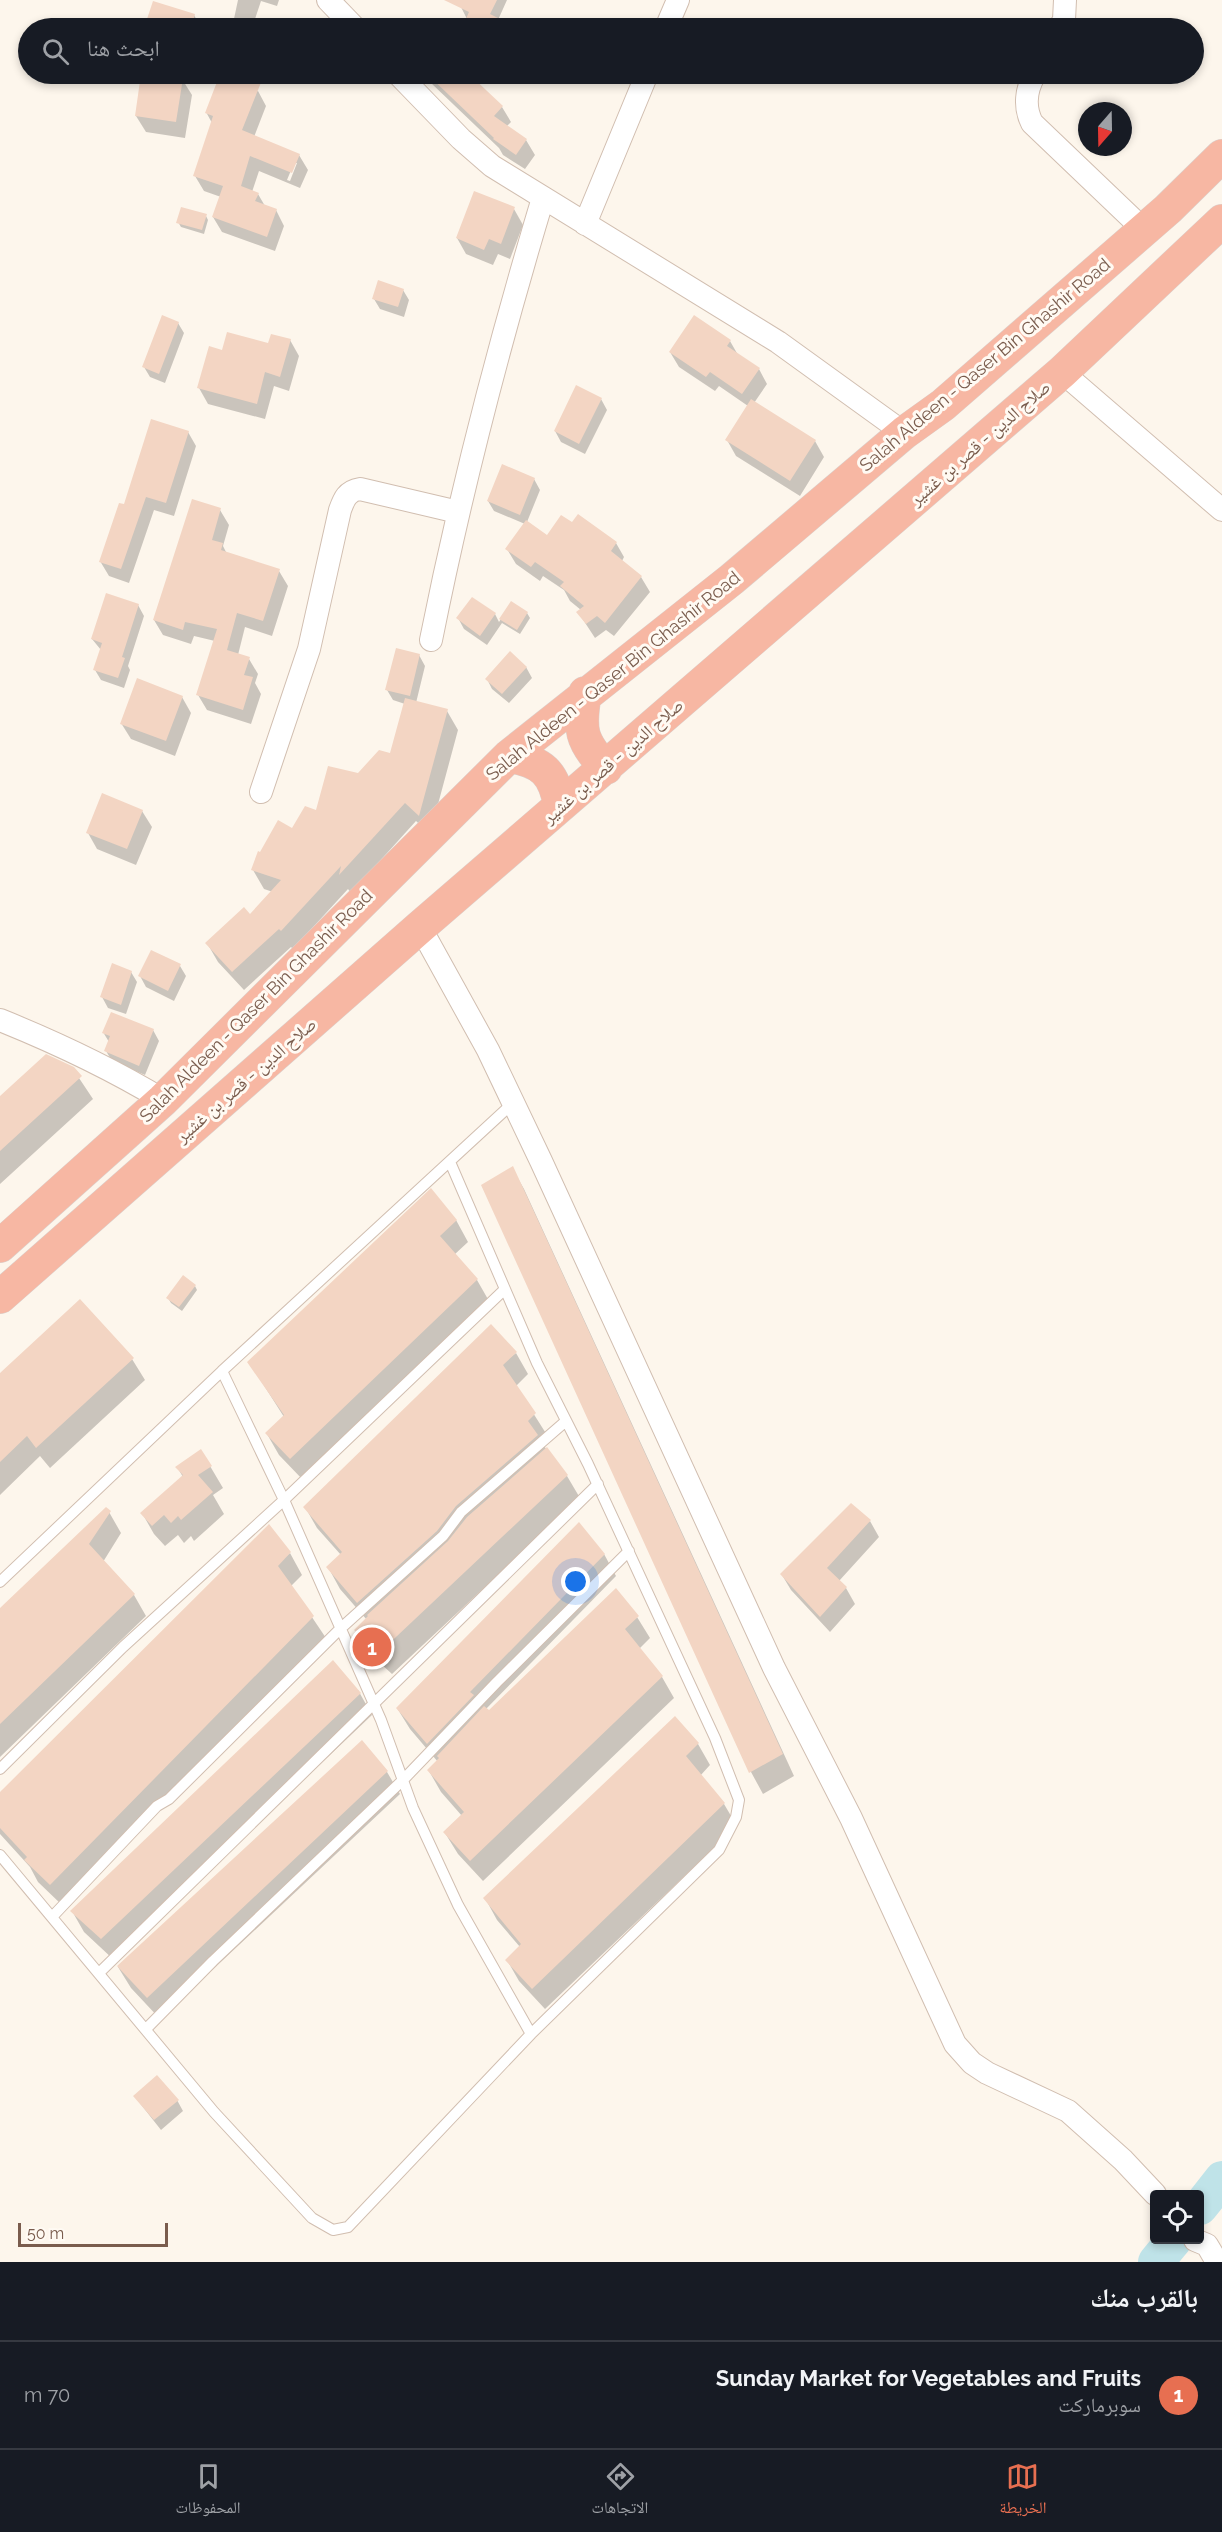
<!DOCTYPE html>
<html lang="ar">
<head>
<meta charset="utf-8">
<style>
  body { margin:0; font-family:Raleway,"Noto Naskh Arabic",sans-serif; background:#242831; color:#f1f3f6; direction:rtl }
  .controls { position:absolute; right:18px; bottom:18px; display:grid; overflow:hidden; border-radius:6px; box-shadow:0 3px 9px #0003 }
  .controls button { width:54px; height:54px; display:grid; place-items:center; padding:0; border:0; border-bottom:2px solid #363941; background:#171b24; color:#f1f3f6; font:30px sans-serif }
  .compass { position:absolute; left:1078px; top:102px; width:54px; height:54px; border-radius:50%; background:#171b24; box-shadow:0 3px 9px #0003; rotate:200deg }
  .scale { position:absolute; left:18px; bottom:15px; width:150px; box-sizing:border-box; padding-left:6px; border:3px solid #7a5c4d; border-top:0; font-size:16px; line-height:21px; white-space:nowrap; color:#7a5c4d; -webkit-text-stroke:4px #fffaf3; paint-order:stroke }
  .you { position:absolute; left:576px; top:1582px; width:21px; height:21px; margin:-15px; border:4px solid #fff; border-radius:50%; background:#1a73e8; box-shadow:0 0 0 9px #1a73e833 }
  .badge { display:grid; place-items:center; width:39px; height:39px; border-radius:50%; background:#e76f51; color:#fff; font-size:20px; font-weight:700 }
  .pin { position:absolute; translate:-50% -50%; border:3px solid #fff; box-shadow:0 2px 6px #0006 }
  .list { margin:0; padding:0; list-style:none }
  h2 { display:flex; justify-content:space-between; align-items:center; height:78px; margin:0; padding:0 24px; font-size:26px }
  h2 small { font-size:20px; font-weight:400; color:#9ea1a6 }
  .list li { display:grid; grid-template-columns:39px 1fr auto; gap:18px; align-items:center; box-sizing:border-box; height:108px; padding:0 24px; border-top:2px solid #363941 }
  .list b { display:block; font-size:22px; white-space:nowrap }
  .list p { margin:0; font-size:20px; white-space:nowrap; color:#9ea1a6 }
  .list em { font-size:20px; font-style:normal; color:#9ea1a6 }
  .icon { flex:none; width:33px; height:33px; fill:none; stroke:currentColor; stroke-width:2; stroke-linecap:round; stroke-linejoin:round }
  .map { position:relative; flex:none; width:1222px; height:2262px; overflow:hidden; direction:ltr }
  .search { position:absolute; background:#171b24; box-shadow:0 3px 9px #0003; left:18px; right:18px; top:18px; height:66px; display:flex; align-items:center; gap:15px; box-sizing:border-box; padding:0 21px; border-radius:33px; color:#9ea1a6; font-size:22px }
  .sheet { height:186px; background:#171b24 }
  nav { display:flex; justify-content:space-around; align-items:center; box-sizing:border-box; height:84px; border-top:2px solid #363941; background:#171b24; font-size:16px; color:#9ea1a6 }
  nav a { display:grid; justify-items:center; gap:3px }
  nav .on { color:#e76f51 }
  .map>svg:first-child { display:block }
</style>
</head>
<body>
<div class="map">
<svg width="1222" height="2262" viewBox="0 0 1222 2262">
  <rect width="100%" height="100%" fill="#fdf6ec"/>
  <path fill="#0003" fill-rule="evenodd" d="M238 0H279L277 6 261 1 252 28H232Z
    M465 0H507L498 20 504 23 507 28H469L466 23 467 19 461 7Z
    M154 3 194 15 200 26V28H146Z
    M143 74 182 79 192 95 185 138 146 132 136 116Z
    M426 74H466L502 107 511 122 506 127 526 140 535 155 525 169 503 155 499 148 431 83Z
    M258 91 266 106 254 137 299 155 308 170 300 188 259 171 252 192 258 194 265 206 276 210 284 226 275 251 222 232 213 217 221 197 204 191 195 176 212 123 206 112ZM294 163H297L290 181 287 180Z
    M514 209 523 225 510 259 498 254 493 265 466 254 457 238Z
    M206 216 208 220 204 234 181 227 178 222Z
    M403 290 409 300 404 317 380 309 374 299Z
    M178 323 184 333 165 383 150 377 144 367Z
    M290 340 299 356 289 391 274 386 265 419 208 404 199 388 223 352Z
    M730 341 738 355 759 369 767 384 754 403 815 441 824 457 800 496 736 456 727 440 748 406 719 386 715 391 679 367 670 352Z
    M601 399 607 410 585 454 561 442 555 431Z
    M188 432 196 446 174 516 154 510 129 583 109 576 100 561 125 506Z
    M534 479 540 490 527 522 548 537 573 524 616 543 624 557 622 561 641 577 650 592 614 636 606 630 595 638 578 612 581 610 570 601 564 590 543 576 540 581 516 564 507 549 525 524 494 511 488 501Z
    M220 510 229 525 223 546 227 554 279 571 288 586 272 636 245 627 238 655 249 659 258 674 255 683 261 694 251 724 207 710 198 695 215 641 194 636 191 644 163 635 154 620Z
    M473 599 495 614 499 622 511 603 527 613 530 618 520 634 502 623 487 645 464 629 458 618Z
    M138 605 144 616 128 666 130 670 124 688 101 680 95 670 101 650 92 639Z
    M419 655 425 666 416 703 447 711 458 730 430 834 416 821 351 893 348 889 293 949 291 947 244 990 218 962 207 943 250 916 273 892 264 889 253 870 293 830 317 812 358 775 391 755 405 704 393 700 387 690Z
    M526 667 532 678 509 703 492 689 487 679Z
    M182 697 191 713 175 756 131 739 121 723Z
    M142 811 152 827 136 865 97 849 88 833Z
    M152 952 180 966 186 976 174 1001 146 987 140 976Z
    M131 972 137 982 126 1014 108 1008 102 997Z
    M153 1030 159 1041 145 1075 112 1061 106 1051 109 1042 103 1032Z
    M73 1069 93 1099 0 1184V1098Z
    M512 1168 524 1189 794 1776 763 1794 751 1772 483 1185Z
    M456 1220 468 1242 454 1255 477 1280 489 1301 303 1480 279 1455 267 1434 284 1417 249 1362Z
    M195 1286 197 1290 182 1311 171 1303 168 1298Z
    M516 1353 528 1374 516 1386 547 1435 541 1442 567 1476 580 1498 392 1674 368 1652 356 1630 367 1620 340 1589 328 1567 341 1555 317 1528 305 1507Z
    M132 1359 145 1380 50 1468 40 1456 0 1495V1375Z
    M210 1466 223 1488 213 1495 224 1514 194 1541 191 1536 184 1543 178 1535 165 1546 154 1534 142 1513 183 1477 177 1467Z
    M109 1512 121 1533 103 1562 134 1595 146 1616 0 1757V1610Z
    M870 1521 879 1537 839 1581 846 1588 855 1604 830 1632 791 1590 782 1575Z
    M290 1553 302 1575 291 1586 326 1638 63 1906 38 1882 30 1867 0 1834V1794Z
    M604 1554 616 1576 486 1709 489 1713 637 1617 650 1638 639 1649 662 1677 674 1698 483 1881 458 1854 445 1833 462 1816 441 1792 429 1771 438 1762 410 1729 397 1708Z
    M358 1690 372 1715 114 1960 84 1932 72 1911Z
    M675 1718 698 1744 710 1765 700 1776 724 1804 737 1826 545 2009 519 1981 507 1960 520 1947 497 1920 485 1898Z
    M362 1742 387 1772 400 1794 160 2019 131 1988 118 1967Z
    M135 2097 177 2100 183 2111 161 2130Z"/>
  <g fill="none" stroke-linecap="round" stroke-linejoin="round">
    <path stroke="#bfe3e8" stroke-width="36" d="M1200 2207 1222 2179
      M1156 2262 1174 2240"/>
  </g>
  <path fill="#f3d5c3" d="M444 0H497L490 14 518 28H475L464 23 469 12Z
    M153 1 195 14 191 28H144Z
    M141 74 183 78 176 122 135 116Z
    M220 74H246L262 80 242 130 300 154 292 173 250 156 241 186 259 193 255 201 277 209 267 237 212 217 223 186 193 176 213 116 205 113Z
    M427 74H469L503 106 494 116 527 139 516 155 493 139 494 138Z
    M474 191 515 207 501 244 489 239 484 250 456 238Z
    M181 207 207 214 202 230 176 223Z
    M378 280 404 289 398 307 372 299Z
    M162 315 179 322 159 374 142 367Z
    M694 315 731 340 727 346 760 368 742 394 710 372 706 377 669 352Z
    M227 332 268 343 271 334 291 339 280 377 265 372 257 404 197 388 209 346 222 350Z
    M576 385 602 398 579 444 554 431Z
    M751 399 816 440 790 481 725 440Z
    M151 419 189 431 166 503 146 497 121 569 99 562 119 503 124 504Z
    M502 464 535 478 520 515 487 501Z
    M192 499 221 508 212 540 223 543 221 550 280 569 263 621 237 613 227 650 250 657 244 675 253 677 243 710 196 695 217 629 185 622 183 630 153 620Z
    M578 514 617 542 611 551 642 576 605 623 597 616 586 624 576 612 584 606 560 586 564 582 535 562 531 567 505 549 526 520 547 535 561 515 572 522Z
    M106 593 139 604 122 657 125 658 118 678 93 670 102 643 91 639Z
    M472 597 496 613 480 636 456 618Z
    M511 601 528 612 517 630 499 619Z
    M396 648 420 654 410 696 385 690Z
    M510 651 527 667 502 694 485 679Z
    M137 678 183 696 166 741 120 724Z
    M405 698 448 709 419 816 405 803 339 875 341 866 281 931 279 929 232 972 205 943 244 907 250 914 281 880 251 870 258 851 260 852 278 820 292 828 305 806 316 810 328 766 358 773 379 750 390 753Z
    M102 793 143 810 127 849 86 833Z
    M151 950 181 964 168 991 138 976Z
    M112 963 132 971 121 1005 100 997Z
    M111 1012 154 1029 139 1066 104 1051 110 1036 102 1033Z
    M46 1054 74 1067 82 1076 0 1151V1096Z
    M513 1166 783 1754 749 1773 481 1185Z
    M431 1188 457 1220 440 1236 478 1279 290 1459 265 1433 284 1415 247 1362Z
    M183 1275 196 1285 179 1307 166 1298Z
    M80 1299 134 1358 36 1448 27 1436 0 1462V1373Z
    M491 1324 517 1352 503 1365 536 1413 528 1421 538 1435 456 1506 437 1531 357 1603 326 1567 342 1552 303 1507Z
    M547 1447 568 1475 379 1653 354 1630 368 1616 367 1615 448 1541 467 1517Z
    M201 1449 212 1466 198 1475 213 1492 181 1520 178 1516 171 1523 164 1515 152 1526 140 1513 183 1475 175 1467Z
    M851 1503 871 1520 827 1568 847 1587 820 1617 780 1574Z
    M106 1507 111 1511 89 1544 135 1594 0 1724V1608Z
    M579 1522 605 1554 470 1692 474 1695 427 1744 396 1708Z
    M269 1524 291 1552 278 1566 314 1616 50 1885 24 1860 27 1857 0 1828V1792Z
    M616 1588 639 1616 625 1629 663 1676 470 1861 443 1832 464 1812 427 1770 439 1758 437 1756 484 1706 489 1710Z
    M333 1660 361 1693 101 1939 70 1911Z
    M675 1716 699 1743 686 1756 725 1803 532 1989 505 1960 521 1944 483 1898Z
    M362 1740 388 1771 147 1998 117 1966Z
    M157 2075 179 2100 154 2120 133 2096Z"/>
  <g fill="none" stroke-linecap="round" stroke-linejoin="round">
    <defs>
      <path id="lane" d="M513 1103 222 1371 284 1500 381 1720 413 1808 458 1905 531 2034
        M0 1582 222 1371
        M0 1769 123 1647 284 1500 505 1289
        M0 1855 214 2112 312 2218 333 2230 348 2227 531 2034 719 1850 736 1817 739 1800 715 1738 588 1464 537 1363 450 1162
        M52 1917 157 1806 169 1799 340 1629 443 1536 461 1512 566 1421
        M99 1973 598 1484
        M146 2029 213 1961 403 1780 497 1682 629 1551"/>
      <path id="street" d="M328 0 355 28
        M666 28 678 0
        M1059 28 1064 20 1065 0
        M398 74 461 139 492 166 778 342 904 433
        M1035 74C1026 89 1024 107 1032 123L1144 230
        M585 224 647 74
        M1062 372 1222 510
        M431 640C461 490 499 344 543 198
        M261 792 309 649 340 510C344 499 347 491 360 489L458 512
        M420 927 488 1050 541 1161 774 1668 851 1818 955 2044 972 2063 987 2073 1068 2111 1123 2160 1155 2194
        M0 1020C57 1043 110 1068 163 1100
        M1195 2240 1207 2245 1217 2262"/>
      <path id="highway" d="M585 693C579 729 580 741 606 768
        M509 756C542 762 554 772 560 806
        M0 1246 163 1100 509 756 732 579 904 433 943 405 1168 209 1222 156
        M0 1297 420 927 1062 372 1222 221"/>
    </defs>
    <use href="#lane" stroke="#d1beb0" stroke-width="12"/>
    <use href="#street" stroke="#d1beb0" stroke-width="24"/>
    <use href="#highway" stroke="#dad1cd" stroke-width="34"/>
    <use href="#lane" stroke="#fff" stroke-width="10"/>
    <use href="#street" stroke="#fff" stroke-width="22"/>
    <use href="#highway" stroke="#f7b7a3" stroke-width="33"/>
  </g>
  <g text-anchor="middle" stroke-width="6" stroke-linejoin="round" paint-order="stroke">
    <g font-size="18" fill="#7a5c4d" stroke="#fffaf3">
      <text transform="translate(985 365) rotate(-40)" y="6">Salah Aldeen - Qaser Bin Ghashir Road</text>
      <text transform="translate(980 443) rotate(-41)" y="6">صلاح الدين - قصر بن غشير</text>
      <text transform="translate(613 676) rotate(-39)" y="6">Salah Aldeen - Qaser Bin Ghashir Road</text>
      <text transform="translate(613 761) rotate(-41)" y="6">صلاح الدين - قصر بن غشير</text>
      <text transform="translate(256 1006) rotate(-45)" y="6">Salah Aldeen - Qaser Bin Ghashir Road</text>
      <text transform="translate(246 1080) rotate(-41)" y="6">صلاح الدين - قصر بن غشير</text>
    </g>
  </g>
</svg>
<div class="controls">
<button><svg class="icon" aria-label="locate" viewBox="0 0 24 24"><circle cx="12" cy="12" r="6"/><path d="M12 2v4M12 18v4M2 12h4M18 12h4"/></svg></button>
</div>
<svg class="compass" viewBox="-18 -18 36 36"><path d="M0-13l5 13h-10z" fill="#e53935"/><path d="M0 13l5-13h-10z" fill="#9ea1a6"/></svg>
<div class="scale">50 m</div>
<div class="you"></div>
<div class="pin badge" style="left:372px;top:1647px">1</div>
<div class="search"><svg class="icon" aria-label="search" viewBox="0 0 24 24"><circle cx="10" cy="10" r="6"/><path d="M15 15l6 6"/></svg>ابحث هنا</div>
</div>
<section class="sheet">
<h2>بالقرب منك<small></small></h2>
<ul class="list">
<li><span class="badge">1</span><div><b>Sunday Market for Vegetables and Fruits</b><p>سوبرماركت</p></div><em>70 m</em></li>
</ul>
</section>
<nav>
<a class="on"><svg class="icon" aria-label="map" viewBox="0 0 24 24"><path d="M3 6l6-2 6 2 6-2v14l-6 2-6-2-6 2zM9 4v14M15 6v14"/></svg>الخريطة</a>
<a><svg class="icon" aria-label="directions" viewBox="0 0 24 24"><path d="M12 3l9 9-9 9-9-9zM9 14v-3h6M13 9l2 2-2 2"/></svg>الاتجاهات</a>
<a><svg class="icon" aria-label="saved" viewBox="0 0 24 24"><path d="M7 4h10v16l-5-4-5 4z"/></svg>المحفوظات</a>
</nav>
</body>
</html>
